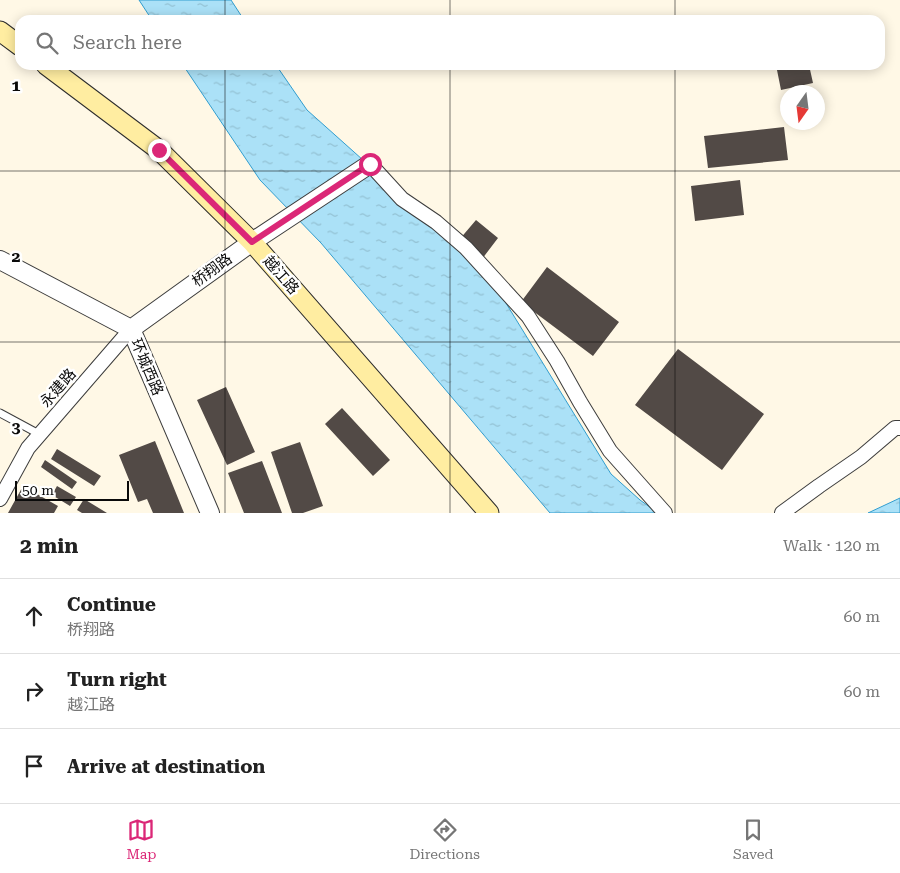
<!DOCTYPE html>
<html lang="en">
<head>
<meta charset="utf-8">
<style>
  body { margin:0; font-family:"Roboto Serif","Noto Sans SC",serif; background:#f6f6f6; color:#222 }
  .compass { position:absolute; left:780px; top:85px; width:45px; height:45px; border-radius:50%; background:#fff; box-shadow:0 2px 12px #0003; rotate:194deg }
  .scale { position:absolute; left:15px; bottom:12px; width:114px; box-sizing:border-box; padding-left:5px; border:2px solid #0a0a0a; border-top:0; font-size:14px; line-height:18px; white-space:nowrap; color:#0a0a0a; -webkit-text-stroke:4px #fff; paint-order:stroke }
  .stop { position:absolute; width:15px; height:15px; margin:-11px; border:4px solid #db2777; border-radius:50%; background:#fff }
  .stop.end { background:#db2777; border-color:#fff; box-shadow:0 1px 5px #0008 }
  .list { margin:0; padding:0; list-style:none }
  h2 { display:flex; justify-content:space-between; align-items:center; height:65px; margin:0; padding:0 20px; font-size:21px }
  h2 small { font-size:16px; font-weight:400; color:#767676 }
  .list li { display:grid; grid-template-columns:32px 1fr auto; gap:15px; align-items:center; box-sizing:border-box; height:75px; padding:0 20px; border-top:1px solid #e0e0e0 }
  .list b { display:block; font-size:19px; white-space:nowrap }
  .list p { margin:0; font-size:16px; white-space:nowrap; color:#767676 }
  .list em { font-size:16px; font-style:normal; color:#767676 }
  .icon { flex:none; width:28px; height:28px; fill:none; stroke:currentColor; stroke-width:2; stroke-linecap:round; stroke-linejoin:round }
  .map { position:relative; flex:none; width:900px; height:513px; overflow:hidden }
  .search { position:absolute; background:#fff; box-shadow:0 2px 12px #0003; left:15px; right:15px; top:15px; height:55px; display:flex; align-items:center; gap:12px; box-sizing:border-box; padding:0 18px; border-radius:15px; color:#767676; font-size:19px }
  .sheet { height:290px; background:#fff }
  nav { display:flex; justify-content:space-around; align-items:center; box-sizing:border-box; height:70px; border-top:1px solid #e0e0e0; background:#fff; font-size:14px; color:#767676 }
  nav a { display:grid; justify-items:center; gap:2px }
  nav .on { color:#db2777 }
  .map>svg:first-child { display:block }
</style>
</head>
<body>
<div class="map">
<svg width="900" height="513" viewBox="0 0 900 513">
  <defs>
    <pattern id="water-ripples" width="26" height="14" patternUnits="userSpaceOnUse" patternTransform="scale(1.25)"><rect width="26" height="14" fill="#abe1f7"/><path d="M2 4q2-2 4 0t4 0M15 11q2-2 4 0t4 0" fill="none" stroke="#92c0d2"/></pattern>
  </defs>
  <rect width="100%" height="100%" fill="#fff8e6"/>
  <path fill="url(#water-ripples)" stroke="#319dcf" d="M139 0H231L244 20H152Z
    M183 65H276L307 110 485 269 611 474 640 500 658 513H550L321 243 260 180Z
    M900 498V513H868Z"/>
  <path fill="#524a46" d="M776 65H809L813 83 781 90Z
    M784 127 788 160 708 168 704 136Z
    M740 180 744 215 695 221 691 186Z
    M476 220 498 238 482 259 459 240Z
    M547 267 619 322 593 356 521 302Z
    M678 349 764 414 722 470 635 405Z
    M226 387 255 452 227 465 197 400Z
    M342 408 390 460 373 476 325 424Z
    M155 441 184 513H153L147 499 138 502 119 455Z
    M300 442 323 506 303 513H292L271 452Z
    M57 449 101 476 94 486 51 459Z
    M45 460 77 482 72 489 41 467Z
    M262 461 282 513H244L228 473Z
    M23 486 58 506 54 513H8Z
    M57 486 76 497 70 506 52 495Z
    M84 499 107 513H82L77 510Z"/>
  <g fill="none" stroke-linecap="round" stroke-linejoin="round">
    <defs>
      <path id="service" d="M0 413 39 434"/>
      <path id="minor" d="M370 164 402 199 436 222 466 248 528 316 557 361 580 402 610 451 665 513
        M0 499 28 448 131 329
        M782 513 819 486 861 457 895 428H900"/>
      <path id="tertiary" d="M0 260 131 329 210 513
        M131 329 252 242 370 164"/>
      <path id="secondary" d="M0 31 20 46
        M46 65 159 150 252 242 489 513"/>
    </defs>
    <use href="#service" stroke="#3d3d3d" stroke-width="9"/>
    <use href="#minor" stroke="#3d3d3d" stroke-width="16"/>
    <use href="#tertiary" stroke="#3d3d3d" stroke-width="20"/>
    <use href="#secondary" stroke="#2c2c2c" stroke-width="21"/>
    <use href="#service" stroke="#fff" stroke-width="7"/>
    <use href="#minor" stroke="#fff" stroke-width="14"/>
    <use href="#tertiary" stroke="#fff" stroke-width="18"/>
    <use href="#secondary" stroke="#ffeda1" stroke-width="19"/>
  </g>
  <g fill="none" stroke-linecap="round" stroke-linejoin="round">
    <path stroke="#db2777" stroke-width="6" d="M159 150 252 242 370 164"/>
  </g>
  <path fill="none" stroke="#0a0a0a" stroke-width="1" stroke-opacity="0.55" d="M225 0V20M450 0V20M675 0V20M225 65V513M450 65V513M675 65V513M0 171H900M0 342H900"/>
  <g text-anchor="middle" stroke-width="5" stroke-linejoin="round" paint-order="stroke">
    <g font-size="15" fill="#0a0a0a" stroke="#fff">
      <text transform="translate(212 270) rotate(-36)" y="5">桥翔路</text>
      <text transform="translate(281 275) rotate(49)" y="5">越江路</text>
      <text transform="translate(147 367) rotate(67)" y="5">环城西路</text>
      <text transform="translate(58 388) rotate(-49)" y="5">永建路</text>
    </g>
  </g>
  <g font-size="16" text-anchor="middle" font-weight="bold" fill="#0a0a0a" stroke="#fff" stroke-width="5" stroke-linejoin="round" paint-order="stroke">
    <text x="16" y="91">1</text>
    <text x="16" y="262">2</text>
    <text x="16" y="433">3</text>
  </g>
</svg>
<svg class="compass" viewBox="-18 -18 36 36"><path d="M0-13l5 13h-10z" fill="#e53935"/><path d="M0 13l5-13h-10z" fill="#767676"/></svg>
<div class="scale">50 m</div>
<div class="stop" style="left:370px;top:164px"></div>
<div class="stop end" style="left:159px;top:150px"></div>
<div class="search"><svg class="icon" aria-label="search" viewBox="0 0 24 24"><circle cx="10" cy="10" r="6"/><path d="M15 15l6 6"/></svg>Search here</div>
</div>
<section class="sheet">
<h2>2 min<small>Walk · 120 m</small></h2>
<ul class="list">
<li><svg class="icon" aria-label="ahead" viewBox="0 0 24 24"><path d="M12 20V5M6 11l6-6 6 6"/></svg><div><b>Continue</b><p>桥翔路</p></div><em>60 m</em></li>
<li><svg class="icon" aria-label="right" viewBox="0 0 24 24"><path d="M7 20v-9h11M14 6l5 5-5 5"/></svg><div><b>Turn right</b><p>越江路</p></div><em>60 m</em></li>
<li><svg class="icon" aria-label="arrive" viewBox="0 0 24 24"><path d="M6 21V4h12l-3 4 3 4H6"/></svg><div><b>Arrive at destination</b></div></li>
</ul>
</section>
<nav>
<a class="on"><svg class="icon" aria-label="map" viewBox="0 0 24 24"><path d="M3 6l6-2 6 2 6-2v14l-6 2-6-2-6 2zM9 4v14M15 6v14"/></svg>Map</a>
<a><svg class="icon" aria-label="directions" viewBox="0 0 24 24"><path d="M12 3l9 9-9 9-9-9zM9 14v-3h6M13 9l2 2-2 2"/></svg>Directions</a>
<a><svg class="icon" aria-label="saved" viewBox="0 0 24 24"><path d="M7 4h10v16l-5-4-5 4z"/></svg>Saved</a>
</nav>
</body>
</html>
